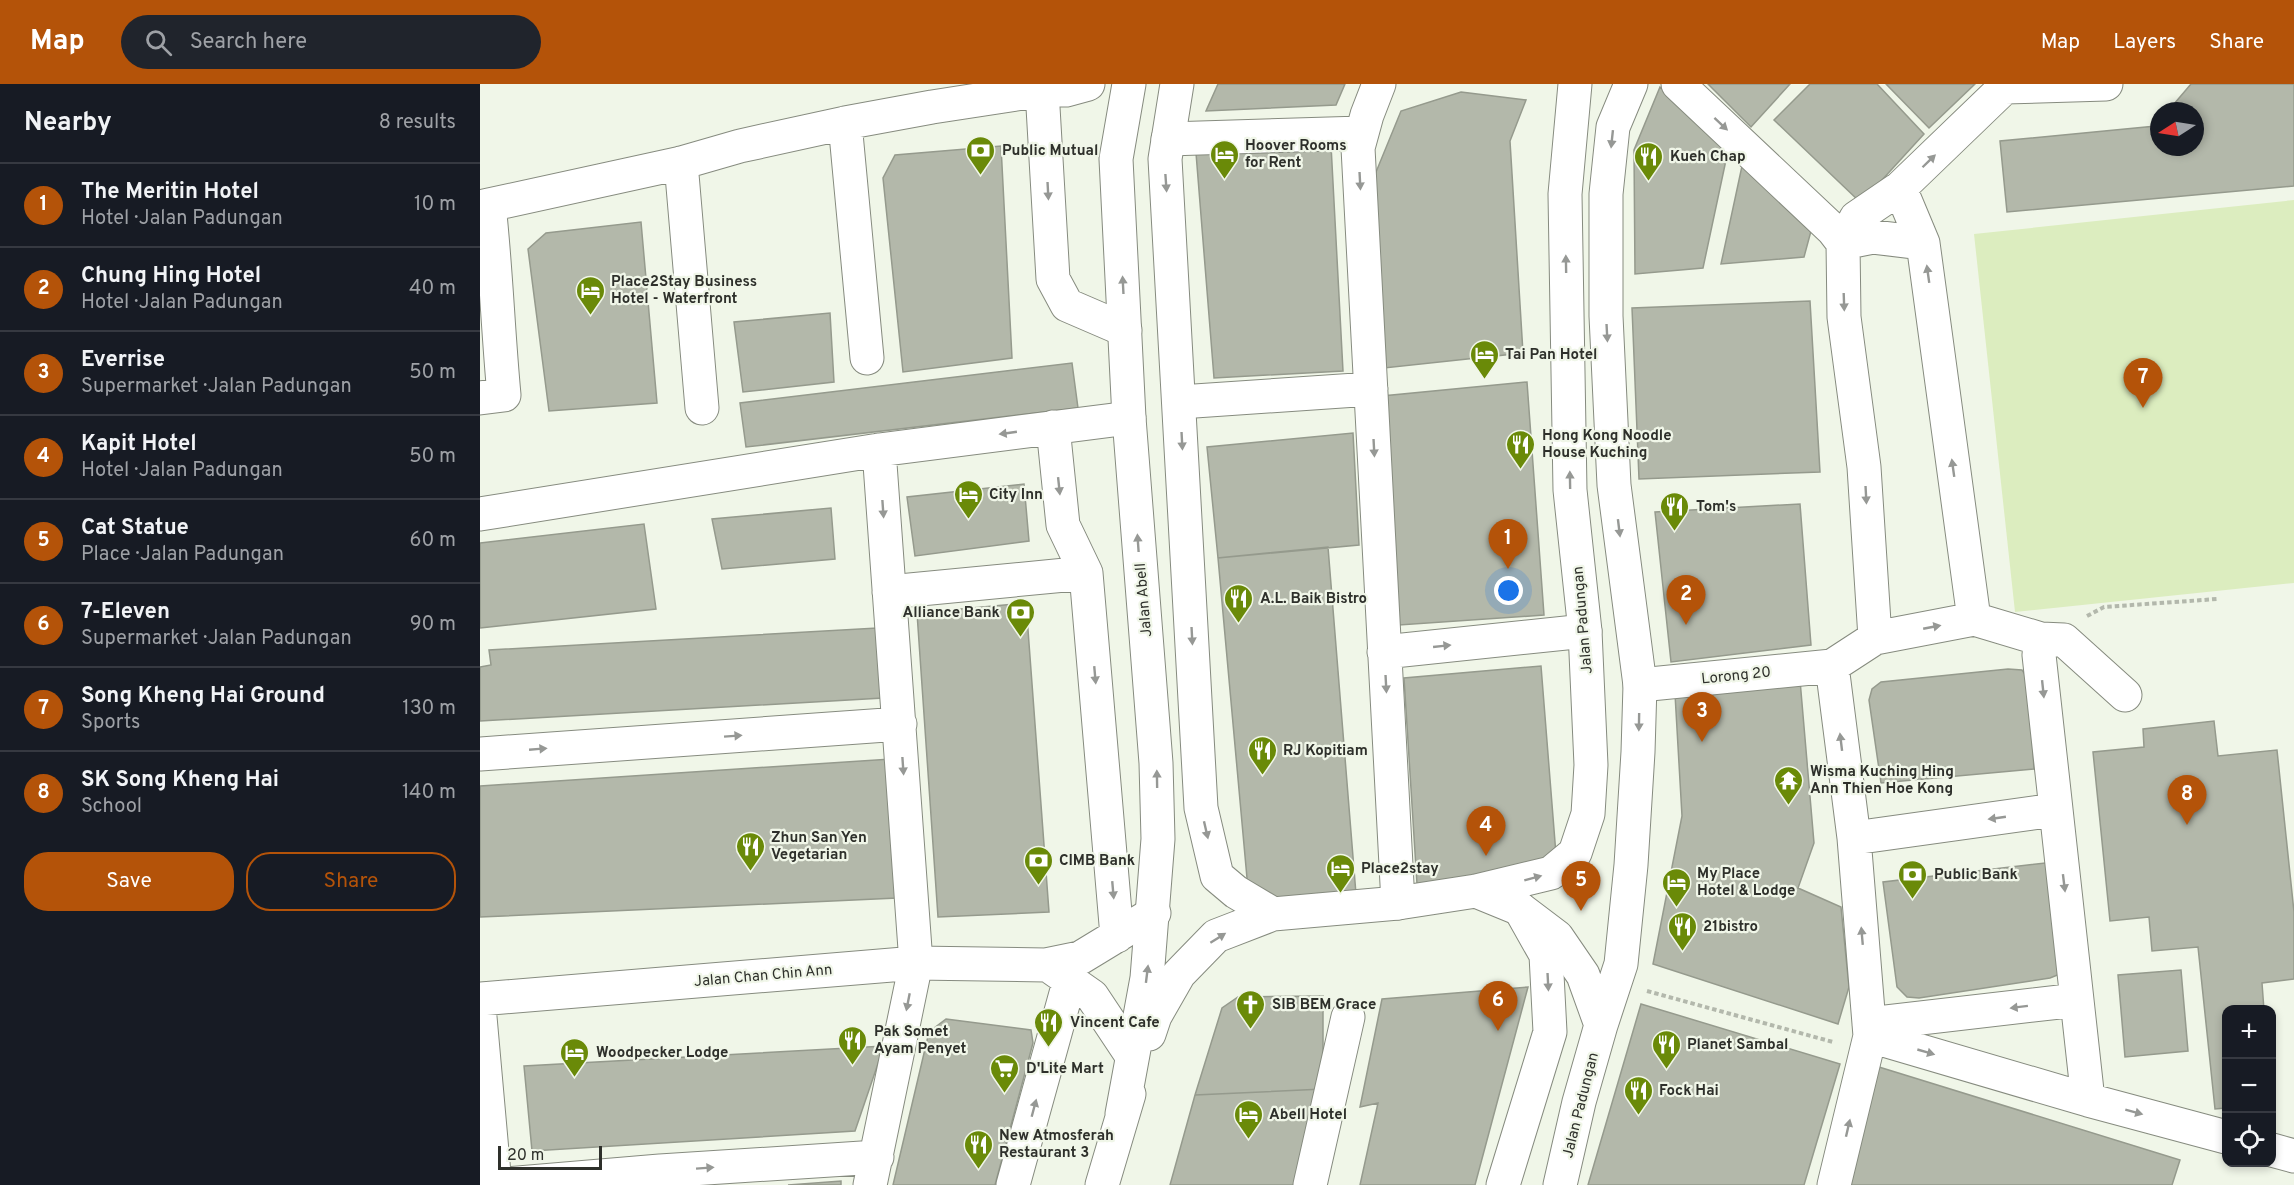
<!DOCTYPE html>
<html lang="en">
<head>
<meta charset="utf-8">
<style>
  body { margin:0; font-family:Overpass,sans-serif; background:#20242c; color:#f1f3f6 }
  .controls { position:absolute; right:18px; bottom:18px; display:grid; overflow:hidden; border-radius:12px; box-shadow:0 3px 9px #0003 }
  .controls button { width:54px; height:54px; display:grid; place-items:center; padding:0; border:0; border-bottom:2px solid #363941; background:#171b24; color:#f1f3f6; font:30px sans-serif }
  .compass { position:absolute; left:1670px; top:18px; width:54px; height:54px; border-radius:50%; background:#171b24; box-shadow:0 3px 9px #0003; rotate:258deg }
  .scale { position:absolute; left:18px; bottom:15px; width:104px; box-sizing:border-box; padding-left:6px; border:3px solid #2e302b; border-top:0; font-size:16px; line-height:21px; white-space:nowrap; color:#2e302b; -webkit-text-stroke:4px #f0f6e8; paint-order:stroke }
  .you { position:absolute; left:1029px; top:507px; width:21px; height:21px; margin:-15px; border:4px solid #fff; border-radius:50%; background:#1a73e8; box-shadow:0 0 0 9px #1a73e833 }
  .badge { display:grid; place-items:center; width:39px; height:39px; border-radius:50%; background:#b45309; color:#fff; font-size:20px; font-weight:700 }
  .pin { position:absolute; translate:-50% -50px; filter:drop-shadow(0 2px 3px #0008) }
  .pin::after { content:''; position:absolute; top:32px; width:21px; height:18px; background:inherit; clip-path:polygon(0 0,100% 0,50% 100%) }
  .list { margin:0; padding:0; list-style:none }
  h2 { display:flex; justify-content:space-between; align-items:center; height:78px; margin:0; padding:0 24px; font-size:26px }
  h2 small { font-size:20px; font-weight:400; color:#9ea1a6 }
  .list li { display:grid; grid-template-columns:39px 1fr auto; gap:18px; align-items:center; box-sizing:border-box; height:84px; padding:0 24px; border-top:2px solid #363941 }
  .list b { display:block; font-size:22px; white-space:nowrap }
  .list p { margin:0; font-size:20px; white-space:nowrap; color:#9ea1a6 }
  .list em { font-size:20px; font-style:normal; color:#9ea1a6 }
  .actions { display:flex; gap:12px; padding:18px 24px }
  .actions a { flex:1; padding:14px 0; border:2px solid #b45309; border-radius:24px; text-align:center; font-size:21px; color:#b45309 }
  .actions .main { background:#b45309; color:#fff }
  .icon { flex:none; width:33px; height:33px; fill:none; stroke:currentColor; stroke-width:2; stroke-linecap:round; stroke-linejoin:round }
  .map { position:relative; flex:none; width:1814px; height:1101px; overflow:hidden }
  header { display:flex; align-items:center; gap:36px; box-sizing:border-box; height:84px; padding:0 30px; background:#b45309; color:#fff }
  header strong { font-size:28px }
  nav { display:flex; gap:33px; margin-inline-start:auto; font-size:21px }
  .search { width:420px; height:54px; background:#20242c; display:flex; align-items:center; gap:15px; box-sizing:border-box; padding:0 21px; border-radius:33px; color:#9ea1a6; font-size:22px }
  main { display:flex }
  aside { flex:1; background:#171b24 }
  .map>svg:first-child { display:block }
</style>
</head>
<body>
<header>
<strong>Map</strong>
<div class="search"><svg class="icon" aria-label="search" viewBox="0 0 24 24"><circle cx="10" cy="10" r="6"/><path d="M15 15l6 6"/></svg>Search here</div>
<nav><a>Map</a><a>Layers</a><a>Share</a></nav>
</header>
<main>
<aside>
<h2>Nearby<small>8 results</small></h2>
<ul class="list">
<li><span class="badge">1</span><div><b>The Meritin Hotel</b><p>Hotel · Jalan Padungan</p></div><em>10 m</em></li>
<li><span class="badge">2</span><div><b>Chung Hing Hotel</b><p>Hotel · Jalan Padungan</p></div><em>40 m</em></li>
<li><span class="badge">3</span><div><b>Everrise</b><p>Supermarket · Jalan Padungan</p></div><em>50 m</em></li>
<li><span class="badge">4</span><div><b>Kapit Hotel</b><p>Hotel · Jalan Padungan</p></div><em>50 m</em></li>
<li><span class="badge">5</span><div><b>Cat Statue</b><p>Place · Jalan Padungan</p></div><em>60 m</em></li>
<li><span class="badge">6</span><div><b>7-Eleven</b><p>Supermarket · Jalan Padungan</p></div><em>90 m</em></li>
<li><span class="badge">7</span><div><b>Song Kheng Hai Ground</b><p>Sports</p></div><em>130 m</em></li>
<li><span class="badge">8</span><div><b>SK Song Kheng Hai</b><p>School</p></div><em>140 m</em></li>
</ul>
<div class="actions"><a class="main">Save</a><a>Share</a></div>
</aside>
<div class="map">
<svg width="1814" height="1101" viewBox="0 0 1814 1101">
  <rect width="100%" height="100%" fill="#f0f6e8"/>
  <path fill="#dcedbf" d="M1814 116V499L1535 528 1494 150Z"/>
  <path fill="#b3b8aa" stroke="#959a8d" stroke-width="1.5" d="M738 0H865L856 21 726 27Z
    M1228 0H1310L1271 43Z
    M1330 0H1397L1444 50 1381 119 1294 36Z
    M1406 0H1495L1449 44Z
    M1711 0H1814V102L1527 128 1520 57 1676 42 1679 38V63H1715V27H1688Z
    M1180 3 1249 62 1223 184 1155 190 1154 66Z
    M981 8 1046 16 1030 57 1043 269 904 284 887 110 921 27Z
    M851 61 863 287 734 294 716 69Z
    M521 62 532 274 423 288 403 94 415 71Z
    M1265 68 1334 136 1324 173 1241 180Z
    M161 138 177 319 69 327 48 165 66 149Z
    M1330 217 1340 388 1159 395 1152 224Z
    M350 229 354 298 263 308 254 238Z
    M592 279 598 324 266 363 260 319Z
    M1047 298 1064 531 919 541 902 312Z
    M873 349 879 461 738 474 727 363Z
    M544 400 549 457 435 472 427 413Z
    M1320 420 1331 561 1191 578 1175 428Z
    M351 424 355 475 242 485 232 435Z
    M164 440 176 525 0 544V459Z
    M848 463 876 810 789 819 768 805 738 474Z
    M546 519 569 828 458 833 437 529Z
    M397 544 403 614 0 637V583L11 581 9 566Z
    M1061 582 1077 783 937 800 924 594Z
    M1528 585 1542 586 1549 596 1554 685 1401 699 1389 616 1392 605 1401 598Z
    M1320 596 1334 759 1318 804 1361 823 1369 903 1358 940 1173 880 1202 732 1195 610Z
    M1734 637 1738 672 1797 666 1814 828V895L1782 899 1784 926H1746V1024L1735 1025 1718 863 1672 867 1669 833 1630 837 1613 668 1664 663 1663 645Z
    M411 675 417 814 0 833V702Z
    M1574 778 1580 890 1570 894 1439 914 1427 913 1417 903 1403 798Z
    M1701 886 1708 967 1645 973 1638 891Z
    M1048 903 995 1101H880L898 1019 880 1023 902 915Z
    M843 912V1005L715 1011 742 924 758 913Z
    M1161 920 1360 980 1324 1101H1108Z
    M466 935 551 946 553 959 515 1101H413L449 948Z
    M404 962 375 1047 52 1067 44 982Z
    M1399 983 1700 1076 1692 1101H1364Z
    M843 1005 824 1101H690L715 1011Z
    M361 1097V1101H308Z"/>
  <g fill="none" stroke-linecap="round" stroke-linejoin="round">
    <defs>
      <path id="minor" d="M899 0 887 31 878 64 918 819
        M1198 0 1353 146 1363 159
        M1525 3 1626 0
        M562 6 573 195 587 221 645 246
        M365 39 387 274
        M688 55 882 49
        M201 79 222 324
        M0 123 201 79 260 62 365 39 452 23 562 6H586L608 0
        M1363 159 1393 153 1443 159
        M0 314 24 311C18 248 16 184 9 121
        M700 318 891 305
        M573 343 583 441 606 489 637 852
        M0 430 399 366 649 334
        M409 508 606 489
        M1494 535 1561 555 1559 571 1608 1016
        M1395 554 1384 383 1364 233 1363 159 1376 134 1420 104 1528 0
        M1561 555 1584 556 1645 611
        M904 568 1105 547
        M1352 582 1374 754 1390 952 1354 1101
        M1160 601 1352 582 1395 554 1494 535 1443 159 1420 104
        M0 670 420 640
        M1374 754 1575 726
        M572 884 612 912 652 972
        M0 915 436 879 566 881 600 874 674 829
        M0 933 15 1101
        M1389 940 1597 916
        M1390 952 1608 1016 1746 1053
        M1792 1066 1814 1072
        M15 1101 180 1087
        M181 1101 180 1087 397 1073
        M390 1101 436 879 399 366
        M533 1101 590 895
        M830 1101 868 933
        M1023 1101 1070 948 1066 871 1040 825"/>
      <path id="major" d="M697 0 685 75 721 724 737 792 756 808 793 830 918 819 996 807 1071 789 1095 769 1108 730 1111 681 1105 547 1090 406 1085 110 1095 0
        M996 807 1040 825 1077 853 1103 891 1121 941
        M669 950 675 932 699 890 736 852 793 830
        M642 1030 667 894 678 755 676 679 649 334 636 75 649 0
        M622 1101 649 1010
        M1080 1101 1099 1018 1121 941 1141 880 1151 781 1158 668 1160 601 1134 401 1126 232V110L1133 43 1151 0"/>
    </defs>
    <use href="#minor" stroke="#868b7f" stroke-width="35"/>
    <use href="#major" stroke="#868b7f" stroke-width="35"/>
    <path stroke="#b3b8ac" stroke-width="4" stroke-dasharray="4.5 3" stroke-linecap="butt" d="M1607 532 1624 523 1737 515
      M1167 907 1353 958"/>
    <use href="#minor" stroke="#fff" stroke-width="33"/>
    <use href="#major" stroke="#fff" stroke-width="33"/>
  </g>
  <defs><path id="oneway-solid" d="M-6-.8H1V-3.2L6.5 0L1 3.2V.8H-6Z" transform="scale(1.5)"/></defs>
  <g fill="#969895">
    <use href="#oneway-solid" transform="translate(1241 40) rotate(43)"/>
    <use href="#oneway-solid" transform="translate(1132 55) rotate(96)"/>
    <use href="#oneway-solid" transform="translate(1449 77) rotate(-44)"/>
    <use href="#oneway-solid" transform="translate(880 97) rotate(87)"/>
    <use href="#oneway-solid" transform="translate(686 99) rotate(86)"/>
    <use href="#oneway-solid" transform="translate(568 107) rotate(87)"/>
    <use href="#oneway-solid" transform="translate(1086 180) rotate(-91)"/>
    <use href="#oneway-solid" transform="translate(1448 190) rotate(-98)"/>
    <use href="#oneway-solid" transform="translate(643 201) rotate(-93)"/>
    <use href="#oneway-solid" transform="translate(1364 218) rotate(88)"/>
    <use href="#oneway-solid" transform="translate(1127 249) rotate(87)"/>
    <use href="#oneway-solid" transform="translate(528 349) rotate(172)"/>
    <use href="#oneway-solid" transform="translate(702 357) rotate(87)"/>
    <use href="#oneway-solid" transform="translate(894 364) rotate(87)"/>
    <use href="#oneway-solid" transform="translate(1473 384) rotate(-98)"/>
    <use href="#oneway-solid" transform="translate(1090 396) rotate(-91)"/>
    <use href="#oneway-solid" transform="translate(579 402) rotate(84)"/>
    <use href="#oneway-solid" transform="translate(1386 411) rotate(87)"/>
    <use href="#oneway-solid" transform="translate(403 425) rotate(86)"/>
    <use href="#oneway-solid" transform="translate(1139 444) rotate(83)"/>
    <use href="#oneway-solid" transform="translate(658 459) rotate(-94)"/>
    <use href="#oneway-solid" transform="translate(1452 543) rotate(-11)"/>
    <use href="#oneway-solid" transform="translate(712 552) rotate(87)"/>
    <use href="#oneway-solid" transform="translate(962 562) rotate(-6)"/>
    <use href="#oneway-solid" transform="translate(615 591) rotate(85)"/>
    <use href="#oneway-solid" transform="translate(906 600) rotate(87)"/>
    <use href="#oneway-solid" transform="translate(1563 605) rotate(84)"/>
    <use href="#oneway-solid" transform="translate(1159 638) rotate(91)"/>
    <use href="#oneway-solid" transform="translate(253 652) rotate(-4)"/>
    <use href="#oneway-solid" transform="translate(1361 658) rotate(-97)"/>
    <use href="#oneway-solid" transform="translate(58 665) rotate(-5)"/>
    <use href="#oneway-solid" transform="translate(423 682) rotate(86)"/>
    <use href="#oneway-solid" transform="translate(677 695) rotate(-91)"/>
    <use href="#oneway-solid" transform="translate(1517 734) rotate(172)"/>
    <use href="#oneway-solid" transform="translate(726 746) rotate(77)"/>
    <use href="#oneway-solid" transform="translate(1053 794) rotate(-15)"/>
    <use href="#oneway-solid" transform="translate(1584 799) rotate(83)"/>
    <use href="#oneway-solid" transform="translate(633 806) rotate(85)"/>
    <use href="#oneway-solid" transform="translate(1382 852) rotate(-95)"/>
    <use href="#oneway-solid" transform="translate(738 854) rotate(-32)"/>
    <use href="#oneway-solid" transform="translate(667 890) rotate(-83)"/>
    <use href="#oneway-solid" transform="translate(1068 898) rotate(87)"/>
    <use href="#oneway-solid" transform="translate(428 918) rotate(101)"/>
    <use href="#oneway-solid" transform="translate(1539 923) rotate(173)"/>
    <use href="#oneway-solid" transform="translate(1446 968) rotate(16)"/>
    <use href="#oneway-solid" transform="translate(554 1024) rotate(-75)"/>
    <use href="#oneway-solid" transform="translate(1654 1028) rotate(15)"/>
    <use href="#oneway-solid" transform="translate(1368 1044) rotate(-77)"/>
    <use href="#oneway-solid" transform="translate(225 1084) rotate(-4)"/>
  </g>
  <defs>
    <symbol id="bank-pin" viewBox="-11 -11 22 30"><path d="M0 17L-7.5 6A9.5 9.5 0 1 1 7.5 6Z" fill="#6a8a08" stroke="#f0f6e8"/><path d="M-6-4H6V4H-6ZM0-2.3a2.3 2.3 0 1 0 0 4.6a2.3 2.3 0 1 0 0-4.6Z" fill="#fff"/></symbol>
    <symbol id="hotel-pin" viewBox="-11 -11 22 30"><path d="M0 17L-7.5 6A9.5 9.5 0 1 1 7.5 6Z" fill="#6a8a08" stroke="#f0f6e8"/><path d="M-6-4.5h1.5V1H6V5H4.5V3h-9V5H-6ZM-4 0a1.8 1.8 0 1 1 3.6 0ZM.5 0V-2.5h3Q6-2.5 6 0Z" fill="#fff"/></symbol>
    <symbol id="restaurant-pin" viewBox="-11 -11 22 30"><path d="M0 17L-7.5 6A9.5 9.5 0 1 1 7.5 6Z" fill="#6a8a08" stroke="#f0f6e8"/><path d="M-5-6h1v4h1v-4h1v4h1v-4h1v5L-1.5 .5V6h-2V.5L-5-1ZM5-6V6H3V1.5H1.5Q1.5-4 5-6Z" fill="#fff"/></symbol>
    <symbol id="temple-pin" viewBox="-11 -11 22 30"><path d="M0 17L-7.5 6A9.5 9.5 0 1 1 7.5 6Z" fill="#6a8a08" stroke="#f0f6e8"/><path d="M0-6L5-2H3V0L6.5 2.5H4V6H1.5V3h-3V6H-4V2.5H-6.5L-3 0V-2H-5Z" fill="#fff"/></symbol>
    <symbol id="church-pin" viewBox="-11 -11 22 30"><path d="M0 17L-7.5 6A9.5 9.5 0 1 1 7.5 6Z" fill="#6a8a08" stroke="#f0f6e8"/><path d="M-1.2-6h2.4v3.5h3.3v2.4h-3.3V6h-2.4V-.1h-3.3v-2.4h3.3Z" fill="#fff"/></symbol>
    <symbol id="supermarket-pin" viewBox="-11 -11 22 30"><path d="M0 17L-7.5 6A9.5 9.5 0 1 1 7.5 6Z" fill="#6a8a08" stroke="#f0f6e8"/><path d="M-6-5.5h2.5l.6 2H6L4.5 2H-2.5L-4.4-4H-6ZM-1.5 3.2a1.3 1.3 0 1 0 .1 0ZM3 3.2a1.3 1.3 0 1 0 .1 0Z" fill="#fff"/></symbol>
  </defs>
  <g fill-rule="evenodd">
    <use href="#bank-pin" x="484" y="50" width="33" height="45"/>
    <use href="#hotel-pin" x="728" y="54" width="33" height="45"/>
    <use href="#restaurant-pin" x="1152" y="56" width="33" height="45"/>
    <use href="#hotel-pin" x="94" y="190" width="33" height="45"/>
    <use href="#hotel-pin" x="988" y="254" width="33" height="45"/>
    <use href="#restaurant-pin" x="1024" y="344" width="33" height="45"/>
    <use href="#hotel-pin" x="472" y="394" width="33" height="45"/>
    <use href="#restaurant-pin" x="1178" y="406" width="33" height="45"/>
    <use href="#restaurant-pin" x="742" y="498" width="33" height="45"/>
    <use href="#bank-pin" x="524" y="512" width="33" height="45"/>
    <use href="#restaurant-pin" x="766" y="650" width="33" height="45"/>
    <use href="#temple-pin" x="1292" y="680" width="33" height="45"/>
    <use href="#restaurant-pin" x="254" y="746" width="33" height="45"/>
    <use href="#bank-pin" x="542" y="760" width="33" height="45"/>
    <use href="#hotel-pin" x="844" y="768" width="33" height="45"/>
    <use href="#bank-pin" x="1416" y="774" width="33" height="45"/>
    <use href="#hotel-pin" x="1180" y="782" width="33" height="45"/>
    <use href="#restaurant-pin" x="1186" y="826" width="33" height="45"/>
    <use href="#church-pin" x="754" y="904" width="33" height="45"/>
    <use href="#restaurant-pin" x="552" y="922" width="33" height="45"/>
    <use href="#restaurant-pin" x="356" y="940" width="33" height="45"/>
    <use href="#restaurant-pin" x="1170" y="944" width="33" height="45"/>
    <use href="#hotel-pin" x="78" y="952" width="33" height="45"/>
    <use href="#supermarket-pin" x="508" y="968" width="33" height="45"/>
    <use href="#restaurant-pin" x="1142" y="990" width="33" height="45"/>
    <use href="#hotel-pin" x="752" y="1014" width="33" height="45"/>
    <use href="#restaurant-pin" x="482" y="1044" width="33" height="45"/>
  </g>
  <g text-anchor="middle" stroke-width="4.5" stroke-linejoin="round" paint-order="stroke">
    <g font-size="15" font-weight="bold" fill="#2e302b" stroke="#f0f6e8" text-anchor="start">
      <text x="765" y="66">Hoover Rooms<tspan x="765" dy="17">for Rent</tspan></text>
      <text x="522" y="71">Public Mutual</text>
      <text x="1190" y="77">Kueh Chap</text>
      <text x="131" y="202">Place2Stay Business<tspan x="131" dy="17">Hotel - Waterfront</tspan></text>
      <text x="1025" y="275">Tai Pan Hotel</text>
      <text x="1062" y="356">Hong Kong Noodle<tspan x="1062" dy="17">House Kuching</tspan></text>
      <text x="509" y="415">City Inn</text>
      <text x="1216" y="427">Tom's</text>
      <text x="780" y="519">A.L. Baik Bistro</text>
      <text x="520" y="533" text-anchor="end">Alliance Bank</text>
      <text x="803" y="671">RJ Kopitiam</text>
      <text x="1330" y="692">Wisma Kuching Hing<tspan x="1330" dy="17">Ann Thien Hoe Kong</tspan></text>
      <text x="291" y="758">Zhun San Yen<tspan x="291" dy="17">Vegetarian</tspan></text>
      <text x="579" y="781">CIMB Bank</text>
      <text x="881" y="789">Place2stay</text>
      <text x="1217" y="794">My Place<tspan x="1217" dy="17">Hotel &amp; Lodge</tspan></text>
      <text x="1454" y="795">Public Bank</text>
      <text x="1223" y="847">21bistro</text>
      <text x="792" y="925">SIB BEM Grace</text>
      <text x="590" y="943">Vincent Cafe</text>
      <text x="394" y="952">Pak Somet<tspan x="394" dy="17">Ayam Penyet</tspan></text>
      <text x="1207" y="965">Planet Sambal</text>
      <text x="116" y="973">Woodpecker Lodge</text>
      <text x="546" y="989">D'Lite Mart</text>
      <text x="1179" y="1011">Fock Hai</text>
      <text x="789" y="1035">Abell Hotel</text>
      <text x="519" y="1056">New Atmosferah<tspan x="519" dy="17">Restaurant 3</tspan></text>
    </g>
    <g font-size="15" fill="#2e302b" stroke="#f0f6e8">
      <text transform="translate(663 516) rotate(-95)" y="5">Jalan Abell</text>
      <text transform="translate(1102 536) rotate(-95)" y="5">Jalan Padungan</text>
      <text transform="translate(1256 591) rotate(-6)" y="5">Lorong 20</text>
      <text transform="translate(283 891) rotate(-5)" y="5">Jalan Chan Chin Ann</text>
      <text transform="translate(1100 1021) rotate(-76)" y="5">Jalan Padungan</text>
    </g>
  </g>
</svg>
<div class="controls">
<button>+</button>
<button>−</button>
<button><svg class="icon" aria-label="locate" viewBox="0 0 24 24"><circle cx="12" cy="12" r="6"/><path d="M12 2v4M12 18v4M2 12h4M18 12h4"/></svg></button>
</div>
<svg class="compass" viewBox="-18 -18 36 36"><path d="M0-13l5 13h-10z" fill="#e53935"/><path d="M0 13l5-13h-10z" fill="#9ea1a6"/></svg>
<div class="scale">20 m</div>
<div class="you"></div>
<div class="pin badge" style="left:1028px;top:485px">1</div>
<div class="pin badge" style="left:1206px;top:541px">2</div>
<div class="pin badge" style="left:1222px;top:658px">3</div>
<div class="pin badge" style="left:1006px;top:772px">4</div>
<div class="pin badge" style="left:1101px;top:827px">5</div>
<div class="pin badge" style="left:1018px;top:947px">6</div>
<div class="pin badge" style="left:1663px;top:324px">7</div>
<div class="pin badge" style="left:1707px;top:741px">8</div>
</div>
</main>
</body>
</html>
